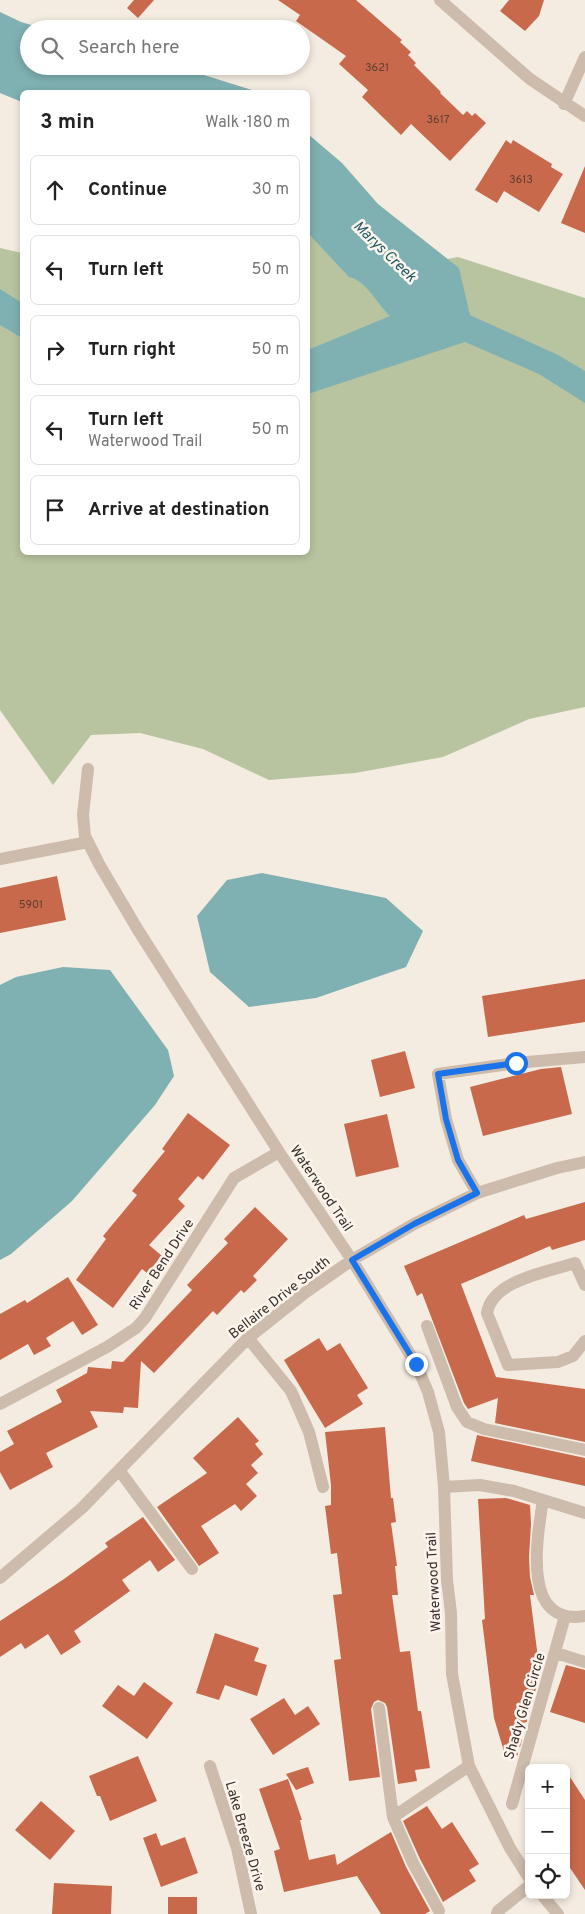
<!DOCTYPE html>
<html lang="en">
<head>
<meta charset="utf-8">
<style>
  body { margin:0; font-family:Overpass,sans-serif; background:#f6f6f6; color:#222 }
  .controls { position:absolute; right:15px; bottom:15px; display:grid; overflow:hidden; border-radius:8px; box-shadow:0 2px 8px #0003 }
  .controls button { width:45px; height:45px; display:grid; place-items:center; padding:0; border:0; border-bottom:1px solid #e0e0e0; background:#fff; color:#222; font:25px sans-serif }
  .stop { position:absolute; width:15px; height:15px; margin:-11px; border:4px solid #1a73e8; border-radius:50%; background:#fff }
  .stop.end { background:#1a73e8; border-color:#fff; box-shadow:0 1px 5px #0008 }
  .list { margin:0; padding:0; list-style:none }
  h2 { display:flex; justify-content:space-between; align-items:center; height:65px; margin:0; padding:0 20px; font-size:21px }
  h2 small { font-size:16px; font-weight:400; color:#767676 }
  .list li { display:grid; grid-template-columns:32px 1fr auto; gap:15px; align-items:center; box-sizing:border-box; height:70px; margin:0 10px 10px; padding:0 10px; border:1px solid #e0e0e0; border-radius:8px }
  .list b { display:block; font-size:19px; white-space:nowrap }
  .list p { margin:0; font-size:16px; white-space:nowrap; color:#767676 }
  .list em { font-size:16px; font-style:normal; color:#767676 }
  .icon { flex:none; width:28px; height:28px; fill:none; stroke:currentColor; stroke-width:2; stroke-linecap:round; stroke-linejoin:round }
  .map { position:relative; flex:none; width:585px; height:1914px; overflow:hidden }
  .search { position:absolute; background:#fff; box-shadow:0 2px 8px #0003; left:20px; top:20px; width:290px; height:55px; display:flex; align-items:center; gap:12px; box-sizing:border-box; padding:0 18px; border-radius:28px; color:#767676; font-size:19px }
  .panel { position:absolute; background:#fff; box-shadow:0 2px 8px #0003; left:20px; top:90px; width:290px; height:465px; border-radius:8px }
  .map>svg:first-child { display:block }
</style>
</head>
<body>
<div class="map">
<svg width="585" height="1914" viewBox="0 0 585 1914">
  <rect width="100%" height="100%" fill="#f4ebe1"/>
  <path fill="#b8c4a0" d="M308 200 370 274 458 257 585 298V707L529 719 443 757 355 773 269 780 203 749 140 733 91 735 53 785 0 710V248L22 253V552H308Z"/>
  <path fill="#7fb0b2" d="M0 12 21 22 45 29H29V66H175L258 92H22V102L0 93Z
    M308 134 342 163 378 204 459 268 470 315 558 355 585 371V403L539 374 465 342 308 394V350L390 316C377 304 367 281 349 277L308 233Z
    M0 289 22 303V338L0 325Z
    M262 873 386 898 423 931 406 967 316 998 249 1007 210 972 197 916 227 880Z
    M63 967 110 970 168 1050 174 1076 155 1105 72 1201 11 1254 0 1260V985L16 977Z"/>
  <path fill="#c8694b" d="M134 0H154L138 18 127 8Z
    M278 0H356L402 40 400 42 411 52 408 55 416 63 414 65 441 92 440 93 463 115 467 111 472 116 475 113 486 123 450 161 411 124 401 135 362 97 368 90 339 64 346 56 296 21 300 15Z
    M509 0H544L539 16 525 31 500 11Z
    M506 140 511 144 513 140 534 153 552 164 551 167 563 174 539 212 504 191 497 203 475 190Z
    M585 166V233L561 223Z
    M57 876 66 920 0 933V888Z
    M585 979V1022L488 1037 482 996Z
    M405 1051 415 1088 380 1097 371 1060Z
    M561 1067 572 1114 483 1136 470 1087 541 1069Z
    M188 1113 230 1145 203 1180 198 1176 178 1199 185 1206 149 1245 162 1256 147 1273 142 1269 113 1308 76 1280 106 1239 103 1236 137 1195 132 1191 165 1151 162 1149Z
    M387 1114 399 1167 356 1177 344 1124Z
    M585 1202V1240L552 1250 550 1246 461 1284 496 1377 585 1389V1442L495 1423 498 1398 468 1409 464 1403 422 1293 417 1296 404 1266 524 1215 526 1219Z
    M255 1207 288 1239 253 1276 257 1280 244 1293 241 1290 217 1315 213 1311 154 1373 141 1361 138 1408 124 1407 123 1413 90 1411 98 1427 46 1453 53 1467 10 1490 0 1472V1452L14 1444 7 1431 62 1402 56 1390 87 1373 88 1367 111 1369 112 1361 123 1362 192 1290 187 1285 228 1243 224 1239Z
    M68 1277 98 1325 82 1335 73 1321 46 1338 51 1346 34 1355 28 1344 0 1360V1314L25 1300 27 1303Z
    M319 1338 327 1351 340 1343 368 1388 357 1395 363 1404 325 1428 284 1360Z
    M238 1417 259 1441 255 1444 263 1454 251 1465 258 1473 246 1484 257 1496 241 1511 235 1504 201 1526 219 1553 199 1566 157 1507 207 1473 193 1458Z
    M385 1427 391 1498H393L396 1522 391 1523 397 1566H395L398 1595H392L400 1652 410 1651 418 1711H421L430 1768 415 1770 417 1781 398 1784 387 1707 385 1703 378 1700 374 1702 371 1709 380 1777 349 1781 334 1660 341 1659 333 1595 342 1594 337 1553 331 1554 325 1506 331 1505V1485L325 1432Z
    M477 1435 585 1458V1486L471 1461Z
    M506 1498 530 1505 531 1524 529 1557 530 1577 534 1595H530L540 1674 529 1713 526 1714 527 1722 522 1723 524 1731 519 1733 522 1740 520 1747 516 1748 518 1755 506 1758 494 1718 482 1620 485 1619 478 1499Z
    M143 1517 175 1560 158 1572 150 1560 122 1580 130 1591 74 1631 81 1642 61 1655 48 1634 25 1649 21 1643 0 1657V1621L64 1579 108 1547 105 1543Z
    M215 1633 259 1648 254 1661 267 1665 257 1696 225 1685 219 1700 196 1693Z
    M566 1665 585 1670V1723L550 1712Z
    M144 1682 173 1703 147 1739 102 1706 118 1685 134 1696Z
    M284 1698 295 1715 308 1706 320 1724 273 1755 250 1719Z
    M138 1756 157 1801 110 1821 100 1796H97L89 1776Z
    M308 1767 314 1783 296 1790 286 1774Z
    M566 1771 585 1800V1890L566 1862Z
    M288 1779 302 1820H300L309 1860 335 1854 337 1865 391 1832 406 1867 430 1911 425 1914H381L357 1876 284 1892 274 1851 280 1849 259 1789Z
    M41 1801 75 1831 50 1860 15 1830Z
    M427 1806 442 1829 452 1822 479 1864 469 1870 476 1881 443 1902 420 1859 403 1821Z
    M156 1833 161 1846 185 1837 198 1873 161 1887 143 1838Z
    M54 1883 112 1886 111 1914H52Z
    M168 1897H197V1914H168Z"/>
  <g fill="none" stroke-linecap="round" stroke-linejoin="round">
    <path stroke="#cdbbac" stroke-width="12" d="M440 0 530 79 585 116
      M564 104 585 57
      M88 769 83 815 85 836 99 864 138 930 279 1152 352 1260 416 1364 428 1392 439 1432 444 1487 447 1580 451 1613 452 1674 469 1766 510 1848 529 1878
      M0 859 88 842
      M477 1193 458 1160 446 1119 438 1074 516 1063 585 1057
      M585 1285 575 1263C548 1272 492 1280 487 1313L508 1365 558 1362 573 1356 585 1341
      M427 1326 457 1407 467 1422 484 1429 585 1450
      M248 1338 291 1391 309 1432 323 1487
      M0 1404 107 1347 136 1328 145 1318 234 1178 279 1152
      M119 1470 192 1569
      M444 1487 480 1485 514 1491 585 1513
      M543 1500C537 1538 521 1627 585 1616
      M0 1578 82 1508 248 1338 306 1292 352 1260 414 1224 477 1193 557 1168 585 1162
      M556 1653 585 1662
      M379 1708 393 1817 413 1863 439 1911
      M210 1766 237 1848 251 1914
      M512 1804 565 1616
      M393 1817 469 1766
      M542 1895 558 1914
      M497 1914 498 1911 529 1886"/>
  </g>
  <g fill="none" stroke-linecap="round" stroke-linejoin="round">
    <path stroke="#1a73e8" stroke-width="6" d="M416 1364 352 1260 414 1224 477 1193 458 1160 446 1119 438 1074 516 1063"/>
  </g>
  <g text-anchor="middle" stroke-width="5" stroke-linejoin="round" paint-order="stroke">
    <g font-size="11" fill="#5e3e33">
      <text x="377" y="71">3621</text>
      <text x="438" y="123">3617</text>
      <text x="521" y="183">3613</text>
      <text x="31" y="908">5901</text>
    </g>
    <g font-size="14" fill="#3b302b" stroke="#fbf5ee">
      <text transform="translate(322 1188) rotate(56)" y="5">Waterwood Trail</text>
      <text transform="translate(161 1264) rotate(-57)" y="5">River Bend Drive</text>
      <text transform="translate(279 1297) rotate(-38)" y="5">Bellaire Drive South</text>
      <text transform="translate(433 1582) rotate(-93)" y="5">Waterwood Trail</text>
      <text transform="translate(524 1706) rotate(-73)" y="5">Shady Glen Circle</text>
      <text transform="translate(246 1836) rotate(74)" y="5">Lake Breeze Drive</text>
    </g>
    <g font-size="15" font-style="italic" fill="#1f5a5e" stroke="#fbf5ee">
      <text transform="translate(385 251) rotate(44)" y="5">Marys Creek</text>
    </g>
  </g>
</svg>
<div class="controls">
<button>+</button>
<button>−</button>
<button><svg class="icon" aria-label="locate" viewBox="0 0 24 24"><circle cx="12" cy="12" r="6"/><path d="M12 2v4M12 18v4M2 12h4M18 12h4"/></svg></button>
</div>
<div class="stop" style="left:516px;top:1063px"></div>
<div class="stop end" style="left:416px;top:1364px"></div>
<div class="search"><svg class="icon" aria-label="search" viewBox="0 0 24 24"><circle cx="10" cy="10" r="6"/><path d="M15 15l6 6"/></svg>Search here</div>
<section class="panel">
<h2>3 min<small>Walk · 180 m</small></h2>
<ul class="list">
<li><svg class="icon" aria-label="ahead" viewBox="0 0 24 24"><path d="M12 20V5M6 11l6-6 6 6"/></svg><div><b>Continue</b></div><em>30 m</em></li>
<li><svg class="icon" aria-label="left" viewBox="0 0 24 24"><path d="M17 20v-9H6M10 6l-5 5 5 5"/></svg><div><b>Turn left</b></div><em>50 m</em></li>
<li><svg class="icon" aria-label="right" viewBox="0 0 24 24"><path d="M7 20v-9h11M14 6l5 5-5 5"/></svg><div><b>Turn right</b></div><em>50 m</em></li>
<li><svg class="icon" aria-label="left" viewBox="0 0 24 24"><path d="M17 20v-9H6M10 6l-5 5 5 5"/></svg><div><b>Turn left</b><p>Waterwood Trail</p></div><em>50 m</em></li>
<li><svg class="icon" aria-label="arrive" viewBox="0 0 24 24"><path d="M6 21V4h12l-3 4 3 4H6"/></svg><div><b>Arrive at destination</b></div></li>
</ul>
</section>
</div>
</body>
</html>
